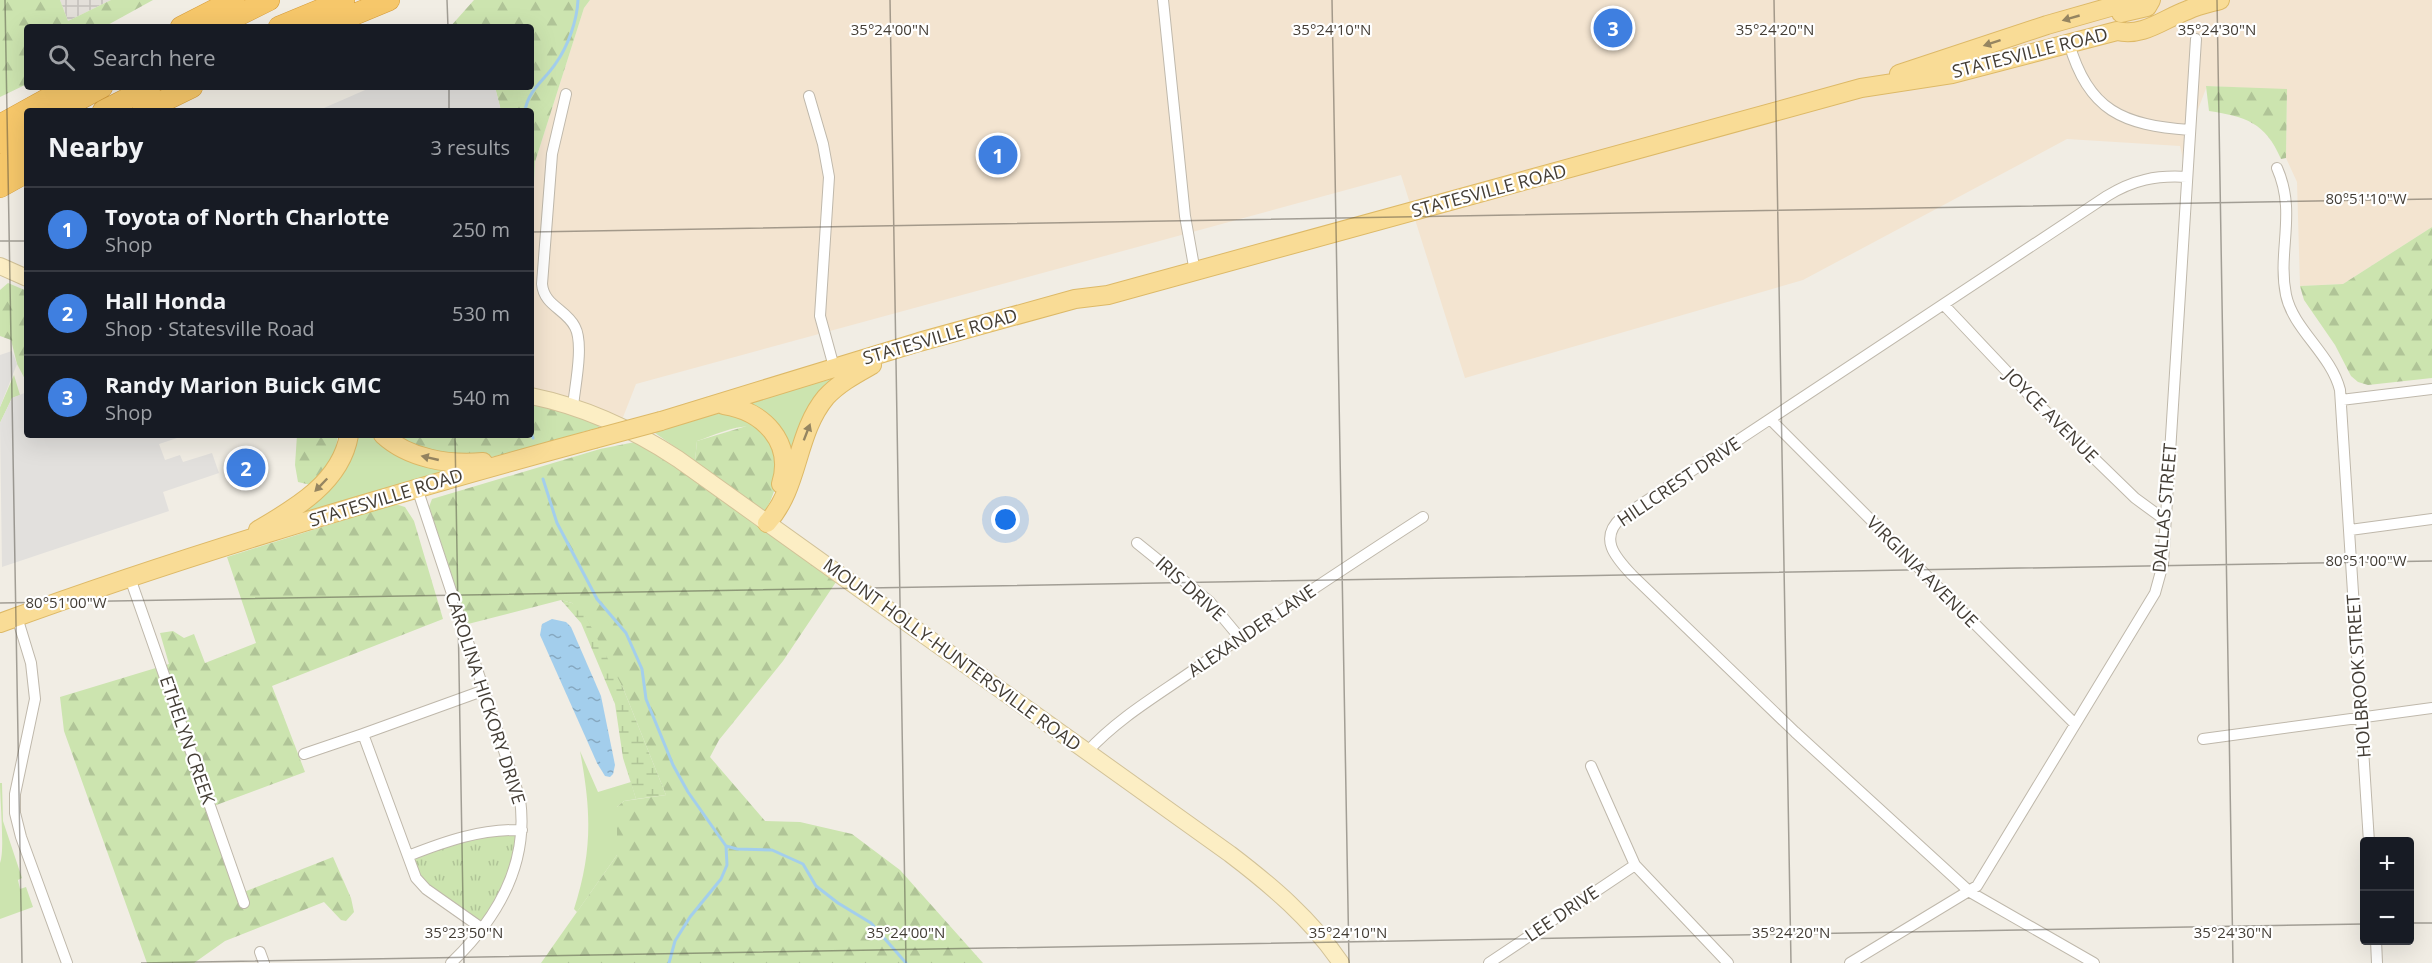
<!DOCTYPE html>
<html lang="en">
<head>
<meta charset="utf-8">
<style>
  body { margin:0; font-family:"Open Sans",sans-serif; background:#20242c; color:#f1f3f6 }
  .controls { position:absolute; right:18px; bottom:18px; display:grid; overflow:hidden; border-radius:6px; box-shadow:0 6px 24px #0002 }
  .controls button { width:54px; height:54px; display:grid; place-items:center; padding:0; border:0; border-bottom:2px solid #363941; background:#171b24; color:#f1f3f6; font:30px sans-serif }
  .you { position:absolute; left:1006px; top:520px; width:21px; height:21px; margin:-15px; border:4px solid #fff; border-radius:50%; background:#1a73e8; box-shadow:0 0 0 9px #1a73e833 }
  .badge { display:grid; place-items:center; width:39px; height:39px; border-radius:50%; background:#8c9099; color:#fff; font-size:20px; font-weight:700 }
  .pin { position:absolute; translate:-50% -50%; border:3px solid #fff; box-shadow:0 2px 6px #0006 }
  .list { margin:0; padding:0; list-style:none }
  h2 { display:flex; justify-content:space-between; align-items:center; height:78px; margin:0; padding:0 24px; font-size:26px }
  h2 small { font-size:20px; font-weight:400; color:#9ea1a6 }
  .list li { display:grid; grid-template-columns:39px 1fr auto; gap:18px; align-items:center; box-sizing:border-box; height:84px; padding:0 24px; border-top:2px solid #363941 }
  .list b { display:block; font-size:22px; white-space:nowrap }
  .list p { margin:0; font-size:20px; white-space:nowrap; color:#9ea1a6 }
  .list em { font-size:20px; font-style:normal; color:#9ea1a6 }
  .icon { flex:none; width:33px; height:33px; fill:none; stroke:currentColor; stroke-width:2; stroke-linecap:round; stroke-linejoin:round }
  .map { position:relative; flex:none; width:2432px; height:963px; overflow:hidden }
  .search { position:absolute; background:#171b24; box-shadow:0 6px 24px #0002; left:24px; top:24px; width:510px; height:66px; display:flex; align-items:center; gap:15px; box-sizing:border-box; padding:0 21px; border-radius:6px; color:#9ea1a6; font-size:22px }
  .panel { position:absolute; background:#171b24; box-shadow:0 6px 24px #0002; left:24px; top:108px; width:510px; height:330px; border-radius:6px }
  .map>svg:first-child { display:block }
</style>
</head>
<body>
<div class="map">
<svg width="2432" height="963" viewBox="0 0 2432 963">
  <defs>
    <pattern id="industrial-grid" width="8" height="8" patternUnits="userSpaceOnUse" patternTransform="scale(1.5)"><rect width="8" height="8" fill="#e3dfd9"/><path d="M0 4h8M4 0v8" fill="none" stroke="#c4c0bb"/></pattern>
    <pattern id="forest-firs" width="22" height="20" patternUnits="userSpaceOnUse" patternTransform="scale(1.5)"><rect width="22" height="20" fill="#cce4af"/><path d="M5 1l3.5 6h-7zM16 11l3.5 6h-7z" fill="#b0c497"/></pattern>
    <pattern id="wetland-marsh" width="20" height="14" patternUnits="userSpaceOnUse" patternTransform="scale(1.5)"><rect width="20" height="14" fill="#cce4af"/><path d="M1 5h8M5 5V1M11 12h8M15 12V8" fill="none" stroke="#b0c497"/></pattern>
    <pattern id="park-tufts" width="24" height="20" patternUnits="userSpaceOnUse" patternTransform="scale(1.5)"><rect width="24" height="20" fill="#cce4af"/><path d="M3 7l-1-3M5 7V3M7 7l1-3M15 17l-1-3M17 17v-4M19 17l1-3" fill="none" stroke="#b0c497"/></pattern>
    <pattern id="water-ripples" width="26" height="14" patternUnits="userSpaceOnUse" patternTransform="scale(1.5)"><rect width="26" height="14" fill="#a3ceec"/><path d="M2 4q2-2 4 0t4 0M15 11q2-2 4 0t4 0" fill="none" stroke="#86a8c0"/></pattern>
  </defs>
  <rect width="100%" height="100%" fill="#f1ede4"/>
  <path fill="#f3e4d0" d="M590 0H2432V227L2343 284 2300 286 2297 182 2286 158 2287 90 2207 86 2190 130 2187 177 2180 146 2067 139 1803 280 1465 378 1401 175 636 384 620 425 531 396V244L535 162 584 8Z"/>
  <path fill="url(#industrial-grid)" d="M60 0H111L68 21Z"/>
  <path fill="#cce4af" d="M854 373 844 378 787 474 739 404Z
    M14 375 20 395 12 398 0 423V407Z
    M725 411 758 427C739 423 715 435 697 441L695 461 655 433 683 422Z
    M351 435H375L465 467 267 529 295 511Z
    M580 751 598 792 631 782 636 799 624 801 617 807V855L577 912 574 909C593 850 591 810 580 751Z
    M0 783H2L3 821 22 878 18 880 20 889 26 887 33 907 0 919V863C5 851 0 800 0 783Z"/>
  <path fill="url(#forest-firs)" d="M0 0H60L68 21 111 0H153L104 27H27V84L0 97Z
    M474 0H590L584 8 535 162 531 244V111H501L495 87H531V27H450Z
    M2206 86 2287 89 2286 158 2281 159C2265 122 2246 117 2209 111Z
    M2432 227V378L2368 385 2358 382 2351 376 2335 345 2304 300 2300 286 2343 284Z
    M8 283 27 291V383L17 364 11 340 0 336V290Z
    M531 403 593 421 600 428 582 432 573 441 481 459 437 456 390 435H531Z
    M750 425C789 434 781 486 765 511L695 461 697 441Z
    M297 435H338L334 459 311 485 298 482 295 465Z
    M640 441 836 582 783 661 719 740 710 757 765 821 800 822 852 834 900 870 983 963H541L617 855V807L624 801 666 795 623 688 572 603 561 600 468 624 429 507 432 499 600 449Z
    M395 504 405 507 414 521 443 619 272 686 305 772 211 807 241 893 333 857 351 898 354 912 346 921 341 920 324 902 225 941 194 963H147L64 731 60 697 169 664 160 633 173 631 184 638 194 634 205 663 256 643 227 557Z"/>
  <path fill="url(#wetland-marsh)" d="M561 600 572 603 586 617 623 688 666 795 636 799 623 758 615 704 581 623Z"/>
  <path fill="url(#park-tufts)" d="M522 830 518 860 480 927 426 889 408 856 445 841Z"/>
  <path fill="#e2e0dd" d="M372 87H495L501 111H317Z
    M12 351 17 364 0 407V355Z
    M27 392V435H186L159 444 165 460 180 455 183 462 212 453 219 473 163 492 169 511 2 567 0 423 12 398Z"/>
  <path fill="url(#water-ripples)" d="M552 619 566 622 571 627 601 696 615 765 613 774 610 777 605 776 597 763 540 635 542 624Z"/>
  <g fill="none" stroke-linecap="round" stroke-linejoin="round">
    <path stroke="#a3ceec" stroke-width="3" d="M525 111C528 90 545 80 556 63 568 46 577 21 578 0
      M531 433 533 438
      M543 479 557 523 597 599 626 633 642 669 646 699 673 765 688 792 726 846 727 865 721 879 690 917 675 941 669 963
      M726 846 737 849 772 850 803 864 816 886 838 903 871 923 906 963"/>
    <defs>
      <path id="minor" d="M1163 0 1185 216 1195 272
        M2069 43C2088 111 2123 125 2190 130
        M566 94 552 154 542 284C544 306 566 309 575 327 584 344 575 386 573 406
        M809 96 823 144 829 177 820 316 834 367
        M2277 168C2297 213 2277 251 2286 295 2293 329 2331 354 2340 390L2369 842
        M1944 305 2031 397 2135 498 2165 520
        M2341 400 2432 389
        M1771 420 2075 724
        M417 488 520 799C529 864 497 919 451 963
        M2350 530 2432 519
        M1137 543 1210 602 1240 638
        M130 578 244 903
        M17 617 31 663 35 699 15 794V813L21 837 67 963
        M2203 739 2432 708
        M1087 752C1118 718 1158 695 1195 669 1270 617 1346 567 1423 517
        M304 754 363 734
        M1591 766 1635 865 1728 963
        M408 856C446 841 480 829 522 830
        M480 927 426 889 416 878 363 734 482 691
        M2376 940 2377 963
        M260 952 264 963
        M1489 963 1635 865
        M1850 963 1977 886 2155 593 2163 564 2196 39
        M2094 963 1970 892 1795 732 1632 575C1615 557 1598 538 1622 517L2107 196C2133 180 2156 175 2187 177"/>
      <path id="secondary" d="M0 266 27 278
        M531 396C585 407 631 428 678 459L1230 854C1272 886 1311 919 1341 963"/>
      <path id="primary" d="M2121 13 2147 7 2151 0
        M1899 74 2047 25 2135 0
        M724 405C763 411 794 442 781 484
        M661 421 919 342 1075 299 1108 295 1861 88 1952 74 2117 31C2144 37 2163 19 2188 10 2198 5 2209 3 2220 0
        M383 435C409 459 449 465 483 462
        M767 523C800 487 795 434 826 397 839 383 856 374 872 365
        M258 530C296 508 341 482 349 435
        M0 623C194 552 394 493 594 439"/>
      <path id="motorway" d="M181 27 234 0
        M215 27 269 0
        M279 27 344 0
        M324 27 389 0
        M58 111 102 87
        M103 111 150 87
        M143 111 192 87
        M0 125 69 87
        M0 143 27 128
        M0 166 27 151
        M0 187 27 172"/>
    </defs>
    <use href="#minor" stroke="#bfb8ab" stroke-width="12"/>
    <use href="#secondary" stroke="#d2c298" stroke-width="18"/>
    <use href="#primary" stroke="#ddb967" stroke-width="20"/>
    <use href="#motorway" stroke="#d59c3b" stroke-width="22"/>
    <use href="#minor" stroke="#fff" stroke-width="10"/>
    <use href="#secondary" stroke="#fceec4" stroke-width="16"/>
    <use href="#primary" stroke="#f9dc96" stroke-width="18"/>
    <use href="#motorway" stroke="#f6c76a" stroke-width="21"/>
    <defs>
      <path id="primary-bridge" d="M594 439 661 421"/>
    </defs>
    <use href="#primary-bridge" stroke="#ddb967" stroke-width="20" stroke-linecap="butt"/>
    <use href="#primary-bridge" stroke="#f9dc96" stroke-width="18"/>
  </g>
  <defs><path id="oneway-solid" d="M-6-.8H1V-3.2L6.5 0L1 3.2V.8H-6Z" transform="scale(1.5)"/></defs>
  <g fill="#958561">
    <use href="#oneway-solid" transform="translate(2071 18) rotate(164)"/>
    <use href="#oneway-solid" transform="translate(1992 43) rotate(162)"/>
    <use href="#oneway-solid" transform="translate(807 432) rotate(-69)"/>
    <use href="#oneway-solid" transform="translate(430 458) rotate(-167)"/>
    <use href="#oneway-solid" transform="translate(321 485) rotate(134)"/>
  </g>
  <path fill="none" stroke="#433d35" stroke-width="1.5" stroke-opacity="0.45" d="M5 0 22 963M447 0 448 27M890 0 906 963M1332 0 1349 963M1774 0 1791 963M2217 0 2233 963M449 87V111M531 232 2432 199M0 241H27M455 435 464 963M0 603 2432 561M2410 923H2432M141 963 2364 924"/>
  <g text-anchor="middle" stroke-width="4.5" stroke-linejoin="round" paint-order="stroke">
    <g font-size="18" fill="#433d35" stroke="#fff">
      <text transform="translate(2030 53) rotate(-14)" y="6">STATESVILLE ROAD</text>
      <text transform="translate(1489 191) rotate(-15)" y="6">STATESVILLE ROAD</text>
      <text transform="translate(940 337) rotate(-16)" y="6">STATESVILLE ROAD</text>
      <text transform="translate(2051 416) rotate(45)" y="6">JOYCE AVENUE</text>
      <text transform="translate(1679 482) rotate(-34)" y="6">HILLCREST DRIVE</text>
      <text transform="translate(386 498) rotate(-17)" y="6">STATESVILLE ROAD</text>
      <text transform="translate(2165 508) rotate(-85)" y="6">DALLAS STREET</text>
      <text transform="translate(1922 572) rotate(45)" y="6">VIRGINIA AVENUE</text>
      <text transform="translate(1190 589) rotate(42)" y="6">IRIS DRIVE</text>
      <text transform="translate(1252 631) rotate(-34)" y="6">ALEXANDER LANE</text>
      <text transform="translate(952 655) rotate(36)" y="6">MOUNT HOLLY-HUNTERSVILLE ROAD</text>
      <text transform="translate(2359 676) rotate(-94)" y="6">HOLBROOK STREET</text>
      <text transform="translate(485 698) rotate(72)" y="6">CAROLINA HICKORY DRIVE</text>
      <text transform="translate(187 740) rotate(71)" y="6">ETHELYN CREEK</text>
      <text transform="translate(1562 914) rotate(-34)" y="6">LEE DRIVE</text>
    </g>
  </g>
  <g font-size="15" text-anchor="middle" fill="#433d35" stroke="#fff" stroke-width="4.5" stroke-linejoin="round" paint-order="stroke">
    <text x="890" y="35">35°24'00"N</text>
    <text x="1332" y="35">35°24'10"N</text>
    <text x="1775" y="35">35°24'20"N</text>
    <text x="2217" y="35">35°24'30"N</text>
    <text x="2366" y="204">80°51'10"W</text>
    <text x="2366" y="566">80°51'00"W</text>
    <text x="66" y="608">80°51'00"W</text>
    <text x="464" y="938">35°23'50"N</text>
    <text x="906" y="938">35°24'00"N</text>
    <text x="1348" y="938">35°24'10"N</text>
    <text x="1791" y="938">35°24'20"N</text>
    <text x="2233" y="938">35°24'30"N</text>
  </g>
</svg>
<div class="controls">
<button>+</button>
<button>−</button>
</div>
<div class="you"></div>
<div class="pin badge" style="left:998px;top:155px;background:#3f7fe0">1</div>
<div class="pin badge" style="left:246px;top:468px;background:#3f7fe0">2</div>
<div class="pin badge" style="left:1613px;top:28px;background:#3f7fe0">3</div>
<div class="search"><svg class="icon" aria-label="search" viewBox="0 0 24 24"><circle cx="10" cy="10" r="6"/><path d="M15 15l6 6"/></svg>Search here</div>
<section class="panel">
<h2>Nearby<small>3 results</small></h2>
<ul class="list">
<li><span class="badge" style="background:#3f7fe0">1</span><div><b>Toyota of North Charlotte</b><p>Shop</p></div><em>250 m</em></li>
<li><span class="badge" style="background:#3f7fe0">2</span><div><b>Hall Honda</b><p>Shop · Statesville Road</p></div><em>530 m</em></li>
<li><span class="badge" style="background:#3f7fe0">3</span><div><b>Randy Marion Buick GMC</b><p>Shop</p></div><em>540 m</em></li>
</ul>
</section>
</div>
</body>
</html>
